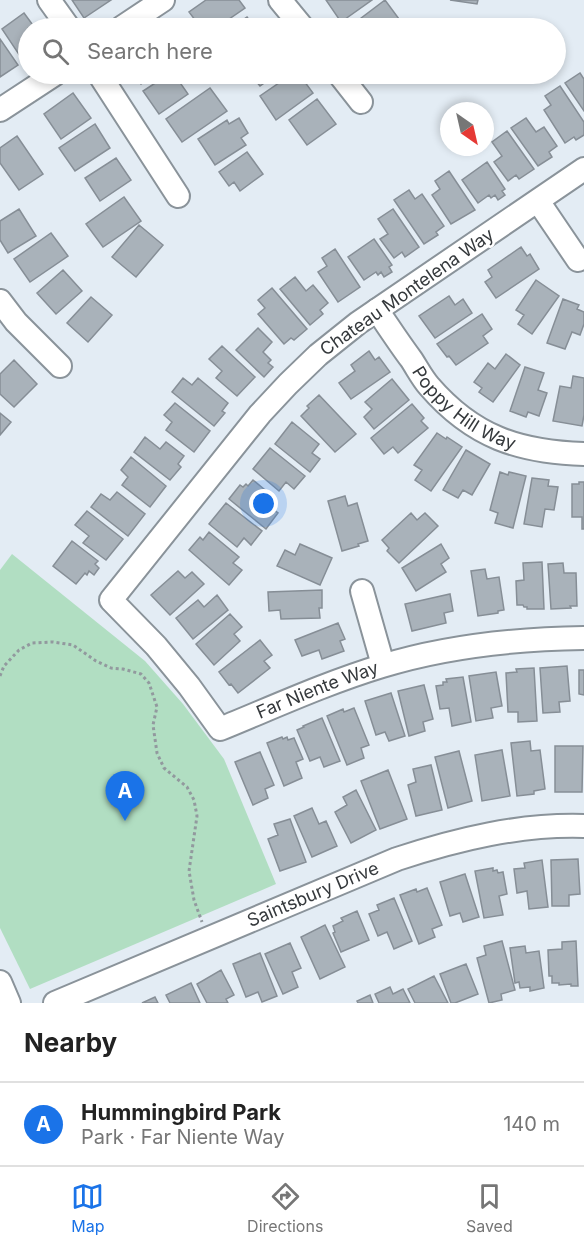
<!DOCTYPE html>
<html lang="en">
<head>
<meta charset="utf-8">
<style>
  body { margin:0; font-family:Inter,sans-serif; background:#f2f2f2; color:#222 }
  .compass { position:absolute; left:440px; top:102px; width:54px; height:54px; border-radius:50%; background:#fff; box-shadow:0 3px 9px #0003; rotate:146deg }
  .you { position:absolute; left:264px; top:504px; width:21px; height:21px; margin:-15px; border:4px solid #fff; border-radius:50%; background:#1a73e8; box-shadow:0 0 0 9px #1a73e833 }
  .badge { display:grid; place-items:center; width:39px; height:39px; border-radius:50%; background:#1a73e8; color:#fff; font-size:20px; font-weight:700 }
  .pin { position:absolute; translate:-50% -50px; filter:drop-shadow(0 2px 3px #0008) }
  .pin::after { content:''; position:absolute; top:32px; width:21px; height:18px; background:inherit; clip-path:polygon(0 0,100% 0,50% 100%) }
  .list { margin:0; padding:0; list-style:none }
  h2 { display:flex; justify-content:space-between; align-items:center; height:78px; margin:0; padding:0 24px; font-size:26px }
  h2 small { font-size:20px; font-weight:400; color:#767676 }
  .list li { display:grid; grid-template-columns:39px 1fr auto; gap:18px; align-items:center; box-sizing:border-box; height:84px; padding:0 24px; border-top:2px solid #e0e0e0 }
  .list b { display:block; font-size:22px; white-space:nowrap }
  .list p { margin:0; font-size:20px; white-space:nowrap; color:#767676 }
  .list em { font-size:20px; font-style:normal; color:#767676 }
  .icon { flex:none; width:33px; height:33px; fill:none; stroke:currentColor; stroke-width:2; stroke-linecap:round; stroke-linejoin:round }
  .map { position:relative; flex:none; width:584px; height:1003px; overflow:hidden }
  .search { position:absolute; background:#fff; box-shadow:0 3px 9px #0003; left:18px; right:18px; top:18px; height:66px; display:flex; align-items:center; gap:15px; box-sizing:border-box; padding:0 21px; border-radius:33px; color:#767676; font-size:22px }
  .sheet { height:162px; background:#fff }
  nav { display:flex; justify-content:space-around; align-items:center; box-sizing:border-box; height:84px; border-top:2px solid #e0e0e0; background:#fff; font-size:16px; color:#767676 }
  nav a { display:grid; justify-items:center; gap:3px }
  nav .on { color:#1a73e8 }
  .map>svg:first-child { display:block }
</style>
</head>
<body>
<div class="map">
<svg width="584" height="1003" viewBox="0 0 584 1003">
  <rect width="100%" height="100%" fill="#e3ecf4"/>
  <path fill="#b1dec2" d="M12 554 145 661 183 704 224 759 276 884 30 989 0 928V570Z"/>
  <path fill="#a9b2ba" stroke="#868e96" stroke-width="1.5" d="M72 0H111L84 18Z
    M206 0H239L245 8 216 28H201L189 12Z
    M326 0H372L341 22Z
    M385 0 402 23 394 28H348Z
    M450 0H478L477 4Z
    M24 13 35 28H28V54L22 59 2 29Z
    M247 17 255 28H231Z
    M0 39 18 65 0 77Z
    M580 73 584 79V111L565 83Z
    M134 74H156L141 84Z
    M169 74H174L188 94 159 114 143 91Z
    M250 74H277L260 86Z
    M292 74H299L313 93 276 120 260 96Z
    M385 74H407L391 83Z
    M560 86 584 122V135L576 140 574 137 565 143 544 110 551 105 545 96Z
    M210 88 227 111 182 142 166 119Z
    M73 93 91 118 61 139 44 114Z
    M317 99 336 124 307 145 289 120Z
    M239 118 248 133 241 138 246 145 215 165 198 139 227 120 229 124Z
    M526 118 536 132 544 127 557 146 549 152 552 157 538 166 511 128Z
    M95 124 110 148 75 171 59 148Z
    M507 131 534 169 519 179 516 175 508 181 494 162 502 156 492 142Z
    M17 136 43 174 19 190 0 163V148Z
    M247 152 263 174 240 191 234 182 229 186 219 172Z
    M116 158 131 180 100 201 85 178Z
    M487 162 505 189 502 191 505 195 498 200 495 195 491 198 489 195 478 203 462 180Z
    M449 171 475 210 451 224 432 195 440 189 435 181Z
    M409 190 415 199 422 194 444 226 436 232 438 235 424 244 394 200Z
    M124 197 141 221 103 247 86 224Z
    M19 209 36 236 8 253 0 240V221Z
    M393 209 419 247 405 257 402 252 394 258 380 239 388 234 378 219Z
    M139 225 163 245 136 277 112 257Z
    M51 233 68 256 30 282 14 259Z
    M374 239 392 265 389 267 392 272 384 277 381 272 378 275 376 272 364 280 348 257Z
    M521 247 527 256 530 254 539 269 496 298 485 282 492 277 488 270Z
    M335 249 360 287 338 302 318 272 327 266 322 258Z
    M63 270 82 291 56 314 37 293Z
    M295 277 306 291 313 285 328 303 320 310 323 314 310 325 280 289Z
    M536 280 559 296 532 334 518 324 524 315 516 310Z
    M272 288 307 329 294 340 291 338 284 344 258 314 265 308 258 300Z
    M449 296 455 305 463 299 472 313 435 338 419 316Z
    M91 297 112 315 88 342 67 323Z
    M563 299 579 305 577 309 584 312V324L580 335 572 332 565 349 547 343Z
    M482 314 492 329 483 336 488 343 456 365 449 356 447 357 437 344Z
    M258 328 272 342 263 352 271 360 268 363 273 367 264 377 236 350Z
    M222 346 255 377 237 396 216 378 222 371 209 359Z
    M369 351 375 360 379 357 390 372 351 399 339 383 355 371 351 365Z
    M506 354 520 365 493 402 479 392 482 388 474 382 488 363 495 369Z
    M14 360 37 384 14 407 0 394V374Z
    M525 367 544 373 538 390 547 393 539 416 528 412 526 417 510 411Z
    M573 376 584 378V415L582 426 553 421 560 386 571 388Z
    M183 378 192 385 198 378 228 403 222 411 225 413 214 426 172 392Z
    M392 379 409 400 374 429 364 417 372 409 365 402Z
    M319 395 356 434 335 452 301 416 309 408 307 406Z
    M175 403 210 431 194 452 166 430 172 422 164 415Z
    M412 404 424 418 421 421 428 428 398 453 393 447 384 454 371 438Z
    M0 413 11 422 0 435Z
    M292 422 319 444 312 453 320 459 310 472 275 444Z
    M437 433 446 439 447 437 462 447 431 491 415 480 422 470 414 465Z
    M145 437 160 449 166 442 184 456 178 464 181 467 170 480 134 452Z
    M270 448 305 476 294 489 286 482 279 491 253 469Z
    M466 450 490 464 472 495 463 490 458 498 443 490Z
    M131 457 166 486 150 507 122 485 128 477 121 470Z
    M500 472 508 475 509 472 526 476 513 528 495 523 498 513 490 510Z
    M532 478 549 480 548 486 558 487 554 510 545 509 542 527 524 524Z
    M253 480 270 494 264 502 278 513 266 529 229 499 240 485 243 487 246 484 248 486Z
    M579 482H584V529H582V517H572V484H579Z
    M117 492 145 514 128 536 91 507 101 494 110 500Z
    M345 496 348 506 357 503 368 541 358 544 359 546 342 551 328 501Z
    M226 503 262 531 251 545 244 538 237 547 209 524Z
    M87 511 123 539 106 560 83 543 89 536 75 525Z
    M411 513 417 520 425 513 438 526 399 563 387 551 389 548 382 540Z
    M209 532 239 557 233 563 242 570 229 585 189 550 200 537 203 540Z
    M72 541 98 561 95 564 99 568 94 575 89 571 87 575 85 573 76 584 53 566Z
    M300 544 332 558 320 585 277 566 285 550 295 555Z
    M441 544 449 558 441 564 446 572 416 591 402 568Z
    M542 562 544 609H527V607H524L523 605H517L516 581 524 580 523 563Z
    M563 563 564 573H576L577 606H570L571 608 551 609 548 564Z
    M485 569 487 579 499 577 504 610 498 611V613L478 616 471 571Z
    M178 571 185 578 192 572 204 584 170 615 151 595Z
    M322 590V608H319L320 618 281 619 280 610 269 611 268 592Z
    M450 594 453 611 444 613 446 623 412 631 405 604Z
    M217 595 228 610 193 639 176 618 198 600 204 607Z
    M230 614 242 627 234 634 240 641 214 665 196 644Z
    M338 623 345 639 340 641 344 651 322 659 319 650 302 656 295 640Z
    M260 640 272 655 264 661 270 668 238 693 231 684 229 685 219 672Z
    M567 666 570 701 559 702 560 712 543 713 540 668Z
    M534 668 537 721 518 722V712H508L506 673 517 672 516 669Z
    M579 670H584V695L579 694Z
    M496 672 502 706 491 708 493 718 476 721 469 676Z
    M463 677 471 722 452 726 449 708 440 709 436 686 443 685V682H447L446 679Z
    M424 685 433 719 423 722 425 731 409 736 398 691Z
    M391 693 405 736 389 741 385 732 376 735 365 701Z
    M354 708 369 745 361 748 364 758 347 765 327 716 343 709 344 712Z
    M322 718 340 761 324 767 320 757 310 761 297 730 304 727 303 726Z
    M282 737 283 739 287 737 288 740 294 738 303 759 296 762 302 778 284 786 267 743Z
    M530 741 531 751 540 750 545 789 534 791V794L517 796 511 743Z
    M555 746H583L582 792H555Z
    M502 750 510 796 482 801 475 755Z
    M459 751 472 801 448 808 435 757Z
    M260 752 274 785 265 789 268 798 253 805 235 762Z
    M431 765 442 810 416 816 408 785 416 782 413 769Z
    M388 770 407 819 380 829 361 781Z
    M356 790 376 830 351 843 335 812 347 805 343 797Z
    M312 808 319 824 326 821 337 846 312 857 294 816Z
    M290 819 306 862 280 871 268 839 278 835 274 824Z
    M578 859 580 894 569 895V906H552L551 860Z
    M542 860 548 907 529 909 527 891 517 893 514 869 525 868 524 863Z
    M493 868V871L497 870 498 873 503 872 507 894 499 896 503 915 484 918 475 871Z
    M465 874 479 917 463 922 460 913 450 916 440 882Z
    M427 888 442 925 432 929 435 937 419 944 400 895 416 889 417 892Z
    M394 898 412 941 394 949 387 932 378 936 369 914 379 910 377 905Z
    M357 911 369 940 341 952 333 933 335 932 333 926 343 921 341 918Z
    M325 925 345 967 320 979 301 937Z
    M502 941 515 990 501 994 502 1000 489 1003 477 958 486 955 484 946Z
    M576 941 578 986H571V984L559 985V983H552V976H549L548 950 562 949V942Z
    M290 943 301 968 292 972 298 987 283 994 265 954Z
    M525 946 526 953 539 951 544 988 530 991V987L520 988 519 982 515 983 510 948Z
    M260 953 277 996 262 1002 258 992 246 997 233 964Z
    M466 964 478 994 455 1003H451L440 974Z
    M221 970 234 995 226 999 228 1003H207L197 984Z
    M434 976 448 1003H415L408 989Z
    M191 983 200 1003H170L166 995Z
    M390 987 393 994 403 989 410 1003H379L375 994Z
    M370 995 373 1003H358L357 1001Z
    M155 997 158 1003H142Z"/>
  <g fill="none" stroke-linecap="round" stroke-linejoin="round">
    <defs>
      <g id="minor">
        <path d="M49 0 69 28"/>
        <path d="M280 0 303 28"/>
        <path d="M121 28 163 0"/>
        <path d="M99 74 178 196"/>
        <path d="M339 74 361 102"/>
        <path d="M0 110 55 74"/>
        <path id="s1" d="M584 169 358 323 318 355 288 384 260 414 111 600 156 646 189 686 220 729C274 707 326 683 382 666 447 646 516 639 584 638"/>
        <path d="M538 201 578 260"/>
        <path d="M0 301 16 322 60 366"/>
        <path id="s2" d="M377 310C388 326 399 343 411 359 417 368 422 378 429 386 473 437 519 452 584 454"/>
        <path d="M362 591 383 665"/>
        <path d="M0 982 9 1003"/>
        <path id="s3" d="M55 1003 397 859C458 839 520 824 584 826"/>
      </g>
    </defs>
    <use href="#minor" stroke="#8a939a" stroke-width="26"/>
    <path stroke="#92999e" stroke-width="3" stroke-dasharray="3 3" stroke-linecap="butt" d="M0 676 4 666 19 650 32 643 53 642 73 645 96 661 111 668 123 669 141 674 149 683 157 707 153 725 157 753 164 768 187 787 194 800 197 816 189 871 194 900 202 922"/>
    <use href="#minor" stroke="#fff" stroke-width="22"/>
  </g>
  <g text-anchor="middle" stroke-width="5" stroke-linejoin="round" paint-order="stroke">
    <g font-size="18" fill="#35393c" stroke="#fff">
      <text transform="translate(407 292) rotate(-35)" y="6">Chateau Montelena Way</text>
      <text dy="6" stroke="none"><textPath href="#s2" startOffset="134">Poppy Hill Way</textPath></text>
      <text dy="6" stroke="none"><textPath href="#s1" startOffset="920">Far Niente Way</textPath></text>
      <text dy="6" stroke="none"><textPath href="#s3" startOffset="280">Saintsbury Drive</textPath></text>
    </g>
  </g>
</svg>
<svg class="compass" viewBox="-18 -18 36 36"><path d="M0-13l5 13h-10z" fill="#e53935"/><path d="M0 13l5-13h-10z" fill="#767676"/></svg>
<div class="you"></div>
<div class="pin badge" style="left:125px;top:821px">A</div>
<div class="search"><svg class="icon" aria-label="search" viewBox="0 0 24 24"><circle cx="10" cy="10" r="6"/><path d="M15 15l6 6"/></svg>Search here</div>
</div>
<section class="sheet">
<h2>Nearby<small></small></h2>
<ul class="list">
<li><span class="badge">A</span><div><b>Hummingbird Park</b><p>Park · Far Niente Way</p></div><em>140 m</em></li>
</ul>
</section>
<nav>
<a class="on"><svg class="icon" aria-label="map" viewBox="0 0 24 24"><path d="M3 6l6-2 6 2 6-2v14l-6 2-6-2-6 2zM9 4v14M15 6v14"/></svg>Map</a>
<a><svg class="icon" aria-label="directions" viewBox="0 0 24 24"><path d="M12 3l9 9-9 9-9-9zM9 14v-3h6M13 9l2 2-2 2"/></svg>Directions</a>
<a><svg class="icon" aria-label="saved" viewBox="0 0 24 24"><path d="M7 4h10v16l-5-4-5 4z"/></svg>Saved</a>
</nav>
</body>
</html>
